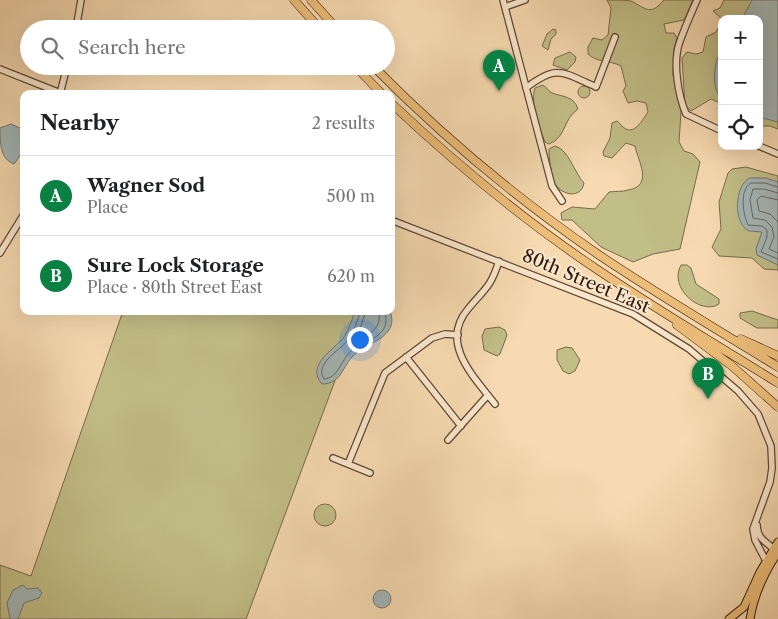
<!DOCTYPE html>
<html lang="en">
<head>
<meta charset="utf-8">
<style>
  body { margin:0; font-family:"Libre Caslon Text",serif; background:#f2f2f2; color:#202124 }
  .controls { position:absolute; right:15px; top:15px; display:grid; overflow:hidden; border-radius:10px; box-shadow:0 5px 20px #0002 }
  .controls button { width:45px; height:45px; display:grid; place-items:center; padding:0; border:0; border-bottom:1px solid #e0e0e0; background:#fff; color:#202124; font:25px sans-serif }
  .you { position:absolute; left:359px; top:339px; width:18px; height:18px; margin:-12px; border:4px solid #fff; border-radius:50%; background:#1a73e8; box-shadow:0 0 0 8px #1a73e833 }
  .badge { display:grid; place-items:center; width:32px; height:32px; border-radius:50%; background:#0b8043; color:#fff; font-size:16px; font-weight:700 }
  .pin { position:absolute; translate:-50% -41px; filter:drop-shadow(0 1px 2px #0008) }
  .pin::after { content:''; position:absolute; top:26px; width:18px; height:15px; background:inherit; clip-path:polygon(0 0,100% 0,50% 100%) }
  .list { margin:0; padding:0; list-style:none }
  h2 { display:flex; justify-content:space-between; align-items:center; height:65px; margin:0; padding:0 20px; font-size:21px }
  h2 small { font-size:16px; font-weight:400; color:#757577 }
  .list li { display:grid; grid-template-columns:32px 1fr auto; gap:15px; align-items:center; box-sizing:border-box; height:80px; padding:0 20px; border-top:1px solid #e0e0e0 }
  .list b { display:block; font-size:19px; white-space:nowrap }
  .list p { margin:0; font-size:16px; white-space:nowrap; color:#757577 }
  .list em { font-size:16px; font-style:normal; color:#757577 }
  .icon { flex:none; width:28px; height:28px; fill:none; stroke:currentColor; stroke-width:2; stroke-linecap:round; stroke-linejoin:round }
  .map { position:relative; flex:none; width:778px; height:619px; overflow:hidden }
  .search { position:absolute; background:#fff; box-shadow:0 5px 20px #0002; left:20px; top:20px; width:375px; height:55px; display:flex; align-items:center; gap:12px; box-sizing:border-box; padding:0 18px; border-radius:28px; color:#757577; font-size:19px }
  .panel { position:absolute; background:#fff; box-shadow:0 5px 20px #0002; left:20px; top:90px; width:375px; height:225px; border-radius:10px }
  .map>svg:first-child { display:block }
</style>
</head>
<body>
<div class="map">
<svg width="778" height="619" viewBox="0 0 778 619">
  <rect width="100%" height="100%" fill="#f7dab1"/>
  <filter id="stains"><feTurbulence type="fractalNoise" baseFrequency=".004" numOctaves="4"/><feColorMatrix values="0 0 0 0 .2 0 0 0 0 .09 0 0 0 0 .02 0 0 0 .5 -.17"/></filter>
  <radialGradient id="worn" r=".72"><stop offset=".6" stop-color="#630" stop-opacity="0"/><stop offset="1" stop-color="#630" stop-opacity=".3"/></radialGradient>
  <path fill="#c2be88" stroke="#786a4b" d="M607 0C614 0 625 0 631 1 647 9 650 16 664 0H693L684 20 664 24 666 33H674L677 38 674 49 673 75 681 112 679 142 684 151 693 154 700 162 680 249 653 254 633 262 601 247 572 220H562L561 213 572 207 595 209 609 192C615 191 622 192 628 190 654 186 638 161 635 146L626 143 612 158 604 156 603 152 610 138 612 123 617 121C619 122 621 125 623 127 634 137 643 119 648 112L646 103 637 101 628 103 623 91 626 86 621 66C610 60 597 63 588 54V47L593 38 602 40 608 35 611 8Z
    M724 0H778V129L770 126H759V19H722L713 11 720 8Z
    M722 21V104L711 99 691 111 685 105 682 58 687 52 696 54 703 52 706 37 716 32Z
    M553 29 556 30V34L551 39 548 50 542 46 547 34Z
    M570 52 576 57 575 62 567 70 553 65 555 58Z
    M543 85C546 87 549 91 552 93 563 97 574 96 578 109 563 119 566 138 549 144L545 142C539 128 530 103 535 88Z
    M578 92a6 6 0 1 1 12 0a6 6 0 1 1-12 0Z
    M555 146C569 150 574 172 584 183 581 200 560 195 554 182 551 174 549 158 549 149Z
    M746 167 778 176V270L764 269 752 258 719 256 712 247 721 229 719 202 728 173 732 169Z
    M681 265H687L691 268 696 284 719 299V304C701 316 668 288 681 265Z
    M123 311H361L246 619H0V565L31 576Z
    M752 311 778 320V328H757L740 318V313Z
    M499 327 505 330 507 335 500 354 497 356 484 350 482 336 485 329Z
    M566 347 572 348 580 360 575 371 569 374 563 371 557 360V350Z
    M314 515a11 11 0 1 1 22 0a11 11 0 1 1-22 0Z"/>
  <path fill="#a3b7b8" stroke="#747774" d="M752 0H778V122L759 117V19H742Z
    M722 49V99C710 88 714 61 722 49Z
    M11 124 24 130V150L14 164C0 159 0 143 0 128Z
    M750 178H766L778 182V265L757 255 756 249 762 232 749 231C733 224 734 185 750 178Z
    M355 311H390C400 337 368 342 354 355 342 366 342 384 322 384 305 365 334 350 344 337 349 329 352 320 355 311Z
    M23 585 27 589 38 588 42 593 39 598 24 603 18 619H10L7 603 13 590Z
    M373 599a9 9 0 1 1 18 0a9 9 0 1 1-18 0Z"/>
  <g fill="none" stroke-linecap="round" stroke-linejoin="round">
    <path stroke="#686763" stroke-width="1" d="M778 187 765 183H751C739 190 743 214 748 225L762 226 767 230V237L761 252 778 259
      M778 193 764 189H753L750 200 753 218 765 220 772 227 774 237 769 249 778 253
      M778 200 761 196 757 200 759 211 770 214 778 222
      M360 311C358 321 353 333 347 341 339 351 314 364 324 379 338 378 341 361 350 352 359 343 375 341 383 330 387 324 386 318 385 311
      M366 311 358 334 360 337C374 333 381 326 379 311"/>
    <defs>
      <path id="minor" d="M503 0 552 186 562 201
        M697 0C691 14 684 29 679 44 673 64 678 95 686 114L722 131
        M505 7 525 0
        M76 29 81 0
        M0 69 63 94
        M526 88C557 64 562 72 596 87L615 37
        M60 94 67 66
        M759 146 778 154
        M391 220 633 314 689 349 738 391 758 414 771 446 772 468 770 482 753 529 755 540 766 561
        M0 253 24 214
        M406 357 461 426
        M495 404C474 377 439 343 468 309 485 288 490 289 499 261
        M448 440 488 395
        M333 458 370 473
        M348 464 385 373 432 338 445 334 458 335
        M757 525C758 544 771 541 775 553"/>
      <path id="major" d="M729 619 744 607 760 572 778 542
        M750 619C754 594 764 573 778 552"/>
      <path id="highway" d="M294 0 320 29
        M311 0 337 29
        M355 66 382 94
        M373 66C442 136 517 199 599 255 657 294 718 330 778 367
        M391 103C455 163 522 219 595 268 654 308 717 345 778 383
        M677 325 732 366 778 407
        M741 339 778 356"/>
    </defs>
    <use href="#minor" stroke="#604837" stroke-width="8"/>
    <use href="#major" stroke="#2d170e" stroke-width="9"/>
    <use href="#highway" stroke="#2d170e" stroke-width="9"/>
    <use href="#minor" stroke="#fae7cc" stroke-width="5.5"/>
    <use href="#major" stroke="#ecbd78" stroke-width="7"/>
    <use href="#highway" stroke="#ecbd78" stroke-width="8"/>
  </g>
  <g text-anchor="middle" stroke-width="4" stroke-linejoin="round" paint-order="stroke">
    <g font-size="18" fill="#2d170e" stroke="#fae7cc">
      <text transform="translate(586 281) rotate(23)" y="6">80th Street East</text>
    </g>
  </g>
  <rect width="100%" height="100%" filter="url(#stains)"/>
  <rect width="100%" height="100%" fill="url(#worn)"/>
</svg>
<div class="controls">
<button>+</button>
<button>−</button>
<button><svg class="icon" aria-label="locate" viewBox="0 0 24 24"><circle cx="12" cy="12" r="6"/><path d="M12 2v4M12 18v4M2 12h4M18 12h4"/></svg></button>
</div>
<div class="you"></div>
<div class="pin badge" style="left:499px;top:91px">A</div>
<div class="pin badge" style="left:708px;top:399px">B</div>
<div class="search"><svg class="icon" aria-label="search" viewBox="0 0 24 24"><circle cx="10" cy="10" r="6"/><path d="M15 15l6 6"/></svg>Search here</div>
<section class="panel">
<h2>Nearby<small>2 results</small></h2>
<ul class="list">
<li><span class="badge">A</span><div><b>Wagner Sod</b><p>Place</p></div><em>500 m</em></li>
<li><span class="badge">B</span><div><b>Sure Lock Storage</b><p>Place · 80th Street East</p></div><em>620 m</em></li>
</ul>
</section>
</div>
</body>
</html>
